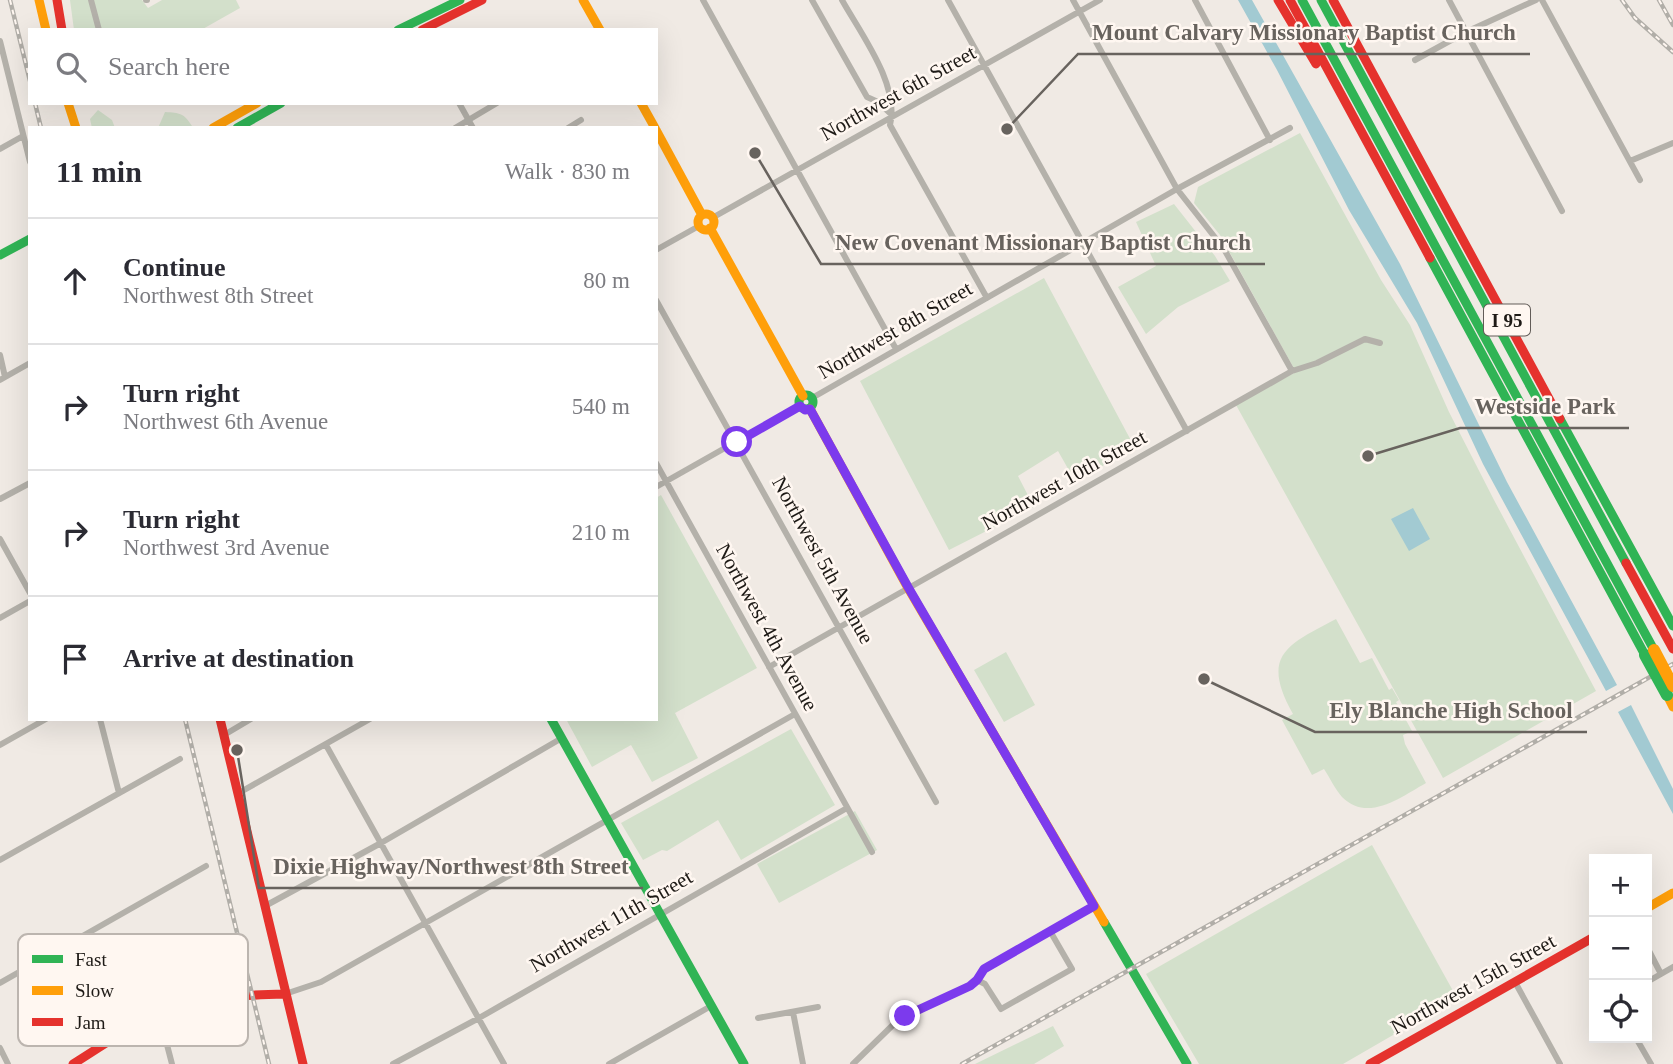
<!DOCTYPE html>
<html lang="en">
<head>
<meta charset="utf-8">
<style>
  body { margin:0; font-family:"Times New Roman",serif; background:#f7f7f7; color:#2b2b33 }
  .controls { position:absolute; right:21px; bottom:21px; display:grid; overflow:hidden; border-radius:0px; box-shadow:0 7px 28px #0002 }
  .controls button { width:63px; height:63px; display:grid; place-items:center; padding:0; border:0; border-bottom:2px solid #e1e1e2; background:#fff; color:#2b2b33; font:35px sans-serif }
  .stop { position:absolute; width:21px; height:21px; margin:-16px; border:5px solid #7c3aed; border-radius:50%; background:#fff }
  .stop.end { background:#7c3aed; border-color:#fff; box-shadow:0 2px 7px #0008 }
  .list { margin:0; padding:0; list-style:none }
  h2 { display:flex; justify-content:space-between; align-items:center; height:91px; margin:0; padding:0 28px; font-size:30px }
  h2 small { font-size:23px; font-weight:400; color:#7c7c81 }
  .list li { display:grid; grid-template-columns:46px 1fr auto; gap:21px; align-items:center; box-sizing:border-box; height:126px; padding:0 28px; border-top:2px solid #e1e1e2 }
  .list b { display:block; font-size:26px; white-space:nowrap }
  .list p { margin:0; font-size:23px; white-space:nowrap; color:#7c7c81 }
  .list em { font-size:23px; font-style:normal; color:#7c7c81 }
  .icon { flex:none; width:38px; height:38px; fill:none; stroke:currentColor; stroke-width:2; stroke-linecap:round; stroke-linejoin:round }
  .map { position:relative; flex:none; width:1673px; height:1064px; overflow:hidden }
  .search { position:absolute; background:#fff; box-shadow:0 7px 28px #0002; left:28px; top:28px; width:630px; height:77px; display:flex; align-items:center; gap:18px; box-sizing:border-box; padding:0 24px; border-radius:0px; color:#7c7c81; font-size:26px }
  .panel { position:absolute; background:#fff; box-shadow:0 7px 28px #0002; left:28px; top:126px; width:630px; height:595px; border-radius:0px }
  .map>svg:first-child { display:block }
</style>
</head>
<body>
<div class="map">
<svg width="1673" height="1064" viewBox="0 0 1673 1064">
  <rect width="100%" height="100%" fill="#f0eae4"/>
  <path fill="#d3e0cb" d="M70 0H142L148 8 162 0H236L240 8 201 30H74Z
    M98 110 112 120 115 128H92L90 119Z
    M165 112C180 113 184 113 192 126L158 128Z
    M1300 133 1381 280 1410 325 1449 412 1494 500 1596 691 1443 778 1236 405 1296 372 1220 235 1194 203 1198 187Z
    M1174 204 1215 256 1230 281 1178 307 1146 334 1118 287 1156 266 1136 222Z
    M1044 278 1135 448 1075 481 1058 451 1018 476 1034 507 949 550 860 381Z
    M661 495 757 668 675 713 698 758 652 782 631 745 592 767 566 719H656V498Z
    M1336 619 1360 663 1372 658 1389 690 1392 688 1399 700 1396 702 1412 731 1403 735 1405 744 1426 783C1401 797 1368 823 1342 797 1335 789 1330 778 1324 769L1312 775 1282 720 1293 714C1260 655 1287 645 1336 619Z
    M1006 652 1035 705 1004 722 974 670Z
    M791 729 835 805 741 860 718 820 667 851 662 850 643 860 621 823Z
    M855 811 877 850 779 903 757 864Z
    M1372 845 1457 998 1343 1064H1199L1146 974Z
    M1053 1026 1064 1046 1034 1064H975Z"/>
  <path fill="#a2cad2" d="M1238 0H1252L1400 264 1507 482 1617 685 1606 691 1483 464 1417 323 1349 210 1277 70Z
    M1413 508 1430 539 1409 551 1391 519Z
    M1631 705 1673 789V814L1618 712Z"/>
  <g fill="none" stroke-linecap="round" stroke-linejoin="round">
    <path stroke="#b4b1aa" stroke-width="6" d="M91 0 99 30
      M146 0H147
      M703 0 896 349
      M812 0 867 97 878 102 891 114
      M842 0C861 34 900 85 890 125L987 298
      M948 0 1187 431
      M1073 0 1177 189 1224 249 1292 371
      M1195 0 1270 140
      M1449 0 1562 211
      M1542 0 1640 180
      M0 41 30 162
      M1415 60 1466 32 1536 0
      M459 103 473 128
      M455 128 497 103
      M568 128 581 120
      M0 149 23 136
      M1630 161 1673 143
      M712 218 1100 0
      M656 250 699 226
      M656 300 936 802
      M0 355 5 377
      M0 380 30 363
      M812 398 1177 189 1290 128
      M656 463 872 852
      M656 487 799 406
      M0 499 30 483
      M0 539 30 593
      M0 618 30 601
      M769 667 1292 371 1317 363 1365 339 1380 343
      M100 719 119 793
      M224 735 251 719
      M0 745 46 719
      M326 745 504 1064
      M237 794 370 719
      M0 860 180 759
      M265 906 381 843 562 738
      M1647 947 1661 974
      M977 980 985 984 1001 1009 1072 969 1050 931
      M1515 982 1560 1064
      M1647 982 1673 967
      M0 983 206 866
      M285 994 321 982 795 714
      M793 1012 803 1064
      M159 1014 172 1064
      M758 1018 818 1007
      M1636 1038 1651 1064
      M0 1048 8 1064
      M393 1064 479 1018 847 808
      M609 1064 711 1006
      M853 1064 897 1021 970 986 977 980 984 969 1094 906"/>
    <path stroke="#30b455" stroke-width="9" d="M1302 0 1654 650
      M1321 0 1626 563
      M398 30 460 0
      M237 128 281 103
      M0 255 30 239
      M1430 258 1645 655
      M799 402a7 7 0 1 1 14 0a7 7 0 1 1-14 0Z
      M1560 419 1673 626
      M551 719 744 1064
      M1104 922 1187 1064"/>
    <path stroke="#ff9f0a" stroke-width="9" d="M39 0 46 30
      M583 0 600 30
      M68 103 76 128
      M641 103 655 128
      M213 128 257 103
      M656 130 702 215
      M698 222a8 8 0 1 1 16 0a8 8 0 1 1-16 0Z
      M710 228 803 396
      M810 409 908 588 1104 922
      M1667 695 1673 707
      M1647 908 1673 893"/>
    <path stroke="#e5322d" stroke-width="9" d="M57 0 62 30
      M1278 0 1316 64
      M1290 0 1430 258
      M1333 0 1560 419
      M422 30 482 0
      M1626 563 1673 649
      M220 719 303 1064
      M73 1064C105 1044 137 1021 172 1009 208 996 247 995 285 994
      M1370 1064 1594 937"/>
    <defs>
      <path id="rail" d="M10 0 30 81
        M1622 0 1635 18 1673 52
        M1659 0 1673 25
        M35 103 41 128
        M185 719 269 1064
        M962 1064 1673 664"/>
    </defs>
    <use href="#rail" stroke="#b1aea8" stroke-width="4.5"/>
    <use href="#rail" stroke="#fff7f1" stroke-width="2" stroke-dasharray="5" stroke-linecap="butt"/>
    <path stroke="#30b455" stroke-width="12" d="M1645 655 1667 695"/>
    <path stroke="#ff9f0a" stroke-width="12" d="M1654 650 1673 686"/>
  </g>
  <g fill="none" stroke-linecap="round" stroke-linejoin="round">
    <path stroke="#7c3aed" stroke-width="9" d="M737 442 800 406 805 410 810 409 908 587 1094 906 984 969 977 980 970 986 905 1016"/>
  </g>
  <g text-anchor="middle" stroke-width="5" stroke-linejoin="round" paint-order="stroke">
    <rect fill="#fff7f1" stroke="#625c58" stroke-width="2" x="1484" y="304.5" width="46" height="31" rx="5"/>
    <g font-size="19" font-weight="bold" fill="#1e1a16">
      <text x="1507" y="327">I 95</text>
    </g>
    <g font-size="21" fill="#1e1a16" stroke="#fff7f1">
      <text transform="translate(898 93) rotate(-29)" y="7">Northwest 6th Street</text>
      <text transform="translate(895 330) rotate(-30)" y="7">Northwest 8th Street</text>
      <text transform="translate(1064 480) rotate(-29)" y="7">Northwest 10th Street</text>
      <text transform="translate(823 560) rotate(61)" y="7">Northwest 5th Avenue</text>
      <text transform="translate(767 627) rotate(61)" y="7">Northwest 4th Avenue</text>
      <text transform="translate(611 921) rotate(-30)" y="7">Northwest 11th Street</text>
      <text transform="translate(1473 984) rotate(-29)" y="7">Northwest 15th Street</text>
    </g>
  </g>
  <rect x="18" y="934" width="230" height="112" rx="10" fill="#fff7f1" stroke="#bcb5af" stroke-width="2"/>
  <rect x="32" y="955" width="31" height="8" fill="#30b455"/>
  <rect x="32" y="986" width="31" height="9" fill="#ff9f0a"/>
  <rect x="32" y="1018" width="31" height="8" fill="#e5322d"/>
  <g font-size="19" fill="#1e1a16">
    <text x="75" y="966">Fast</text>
    <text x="75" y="997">Slow</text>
    <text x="75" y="1029">Jam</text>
  </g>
  <path fill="none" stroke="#68635e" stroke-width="2.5" d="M1007 129L1078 54H1530M755 153L821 264H1265M1368 456L1460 428H1629M1204 679L1315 732H1587M237 750L259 888H643"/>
  <g fill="#68635e" stroke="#fff7f1" stroke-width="2.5">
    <circle cx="1007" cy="129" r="7"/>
    <circle cx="755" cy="153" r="7"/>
    <circle cx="1368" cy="456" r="7"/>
    <circle cx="1204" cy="679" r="7"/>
    <circle cx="237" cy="750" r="7"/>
  </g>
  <g font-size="23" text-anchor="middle" font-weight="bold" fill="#68635e" stroke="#fff7f1" stroke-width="5" stroke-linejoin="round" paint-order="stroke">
    <text x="1304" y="40">Mount Calvary Missionary Baptist Church</text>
    <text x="1043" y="250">New Covenant Missionary Baptist Church</text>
    <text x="1545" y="414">Westside Park</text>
    <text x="1451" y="718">Ely Blanche High School</text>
    <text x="451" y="874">Dixie Highway/Northwest 8th Street</text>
  </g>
</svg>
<div class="controls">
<button>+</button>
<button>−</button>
<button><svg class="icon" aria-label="locate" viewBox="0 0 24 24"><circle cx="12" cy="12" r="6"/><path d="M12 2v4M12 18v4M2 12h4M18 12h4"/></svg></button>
</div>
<div class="stop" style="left:737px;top:442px"></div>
<div class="stop end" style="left:905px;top:1016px"></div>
<div class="search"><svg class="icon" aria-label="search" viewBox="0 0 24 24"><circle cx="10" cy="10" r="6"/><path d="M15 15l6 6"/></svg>Search here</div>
<section class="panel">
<h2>11 min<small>Walk · 830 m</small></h2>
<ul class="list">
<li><svg class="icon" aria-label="ahead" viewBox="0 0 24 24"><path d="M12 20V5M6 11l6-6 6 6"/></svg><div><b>Continue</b><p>Northwest 8th Street</p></div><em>80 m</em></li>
<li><svg class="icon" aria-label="right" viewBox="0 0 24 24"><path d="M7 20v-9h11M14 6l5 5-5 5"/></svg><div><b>Turn right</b><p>Northwest 6th Avenue</p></div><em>540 m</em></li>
<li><svg class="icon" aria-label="right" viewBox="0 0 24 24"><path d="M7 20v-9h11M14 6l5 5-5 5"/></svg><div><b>Turn right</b><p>Northwest 3rd Avenue</p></div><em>210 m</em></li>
<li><svg class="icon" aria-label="arrive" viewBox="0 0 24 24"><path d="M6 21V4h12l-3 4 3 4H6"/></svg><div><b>Arrive at destination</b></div></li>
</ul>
</section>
</div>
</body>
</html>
